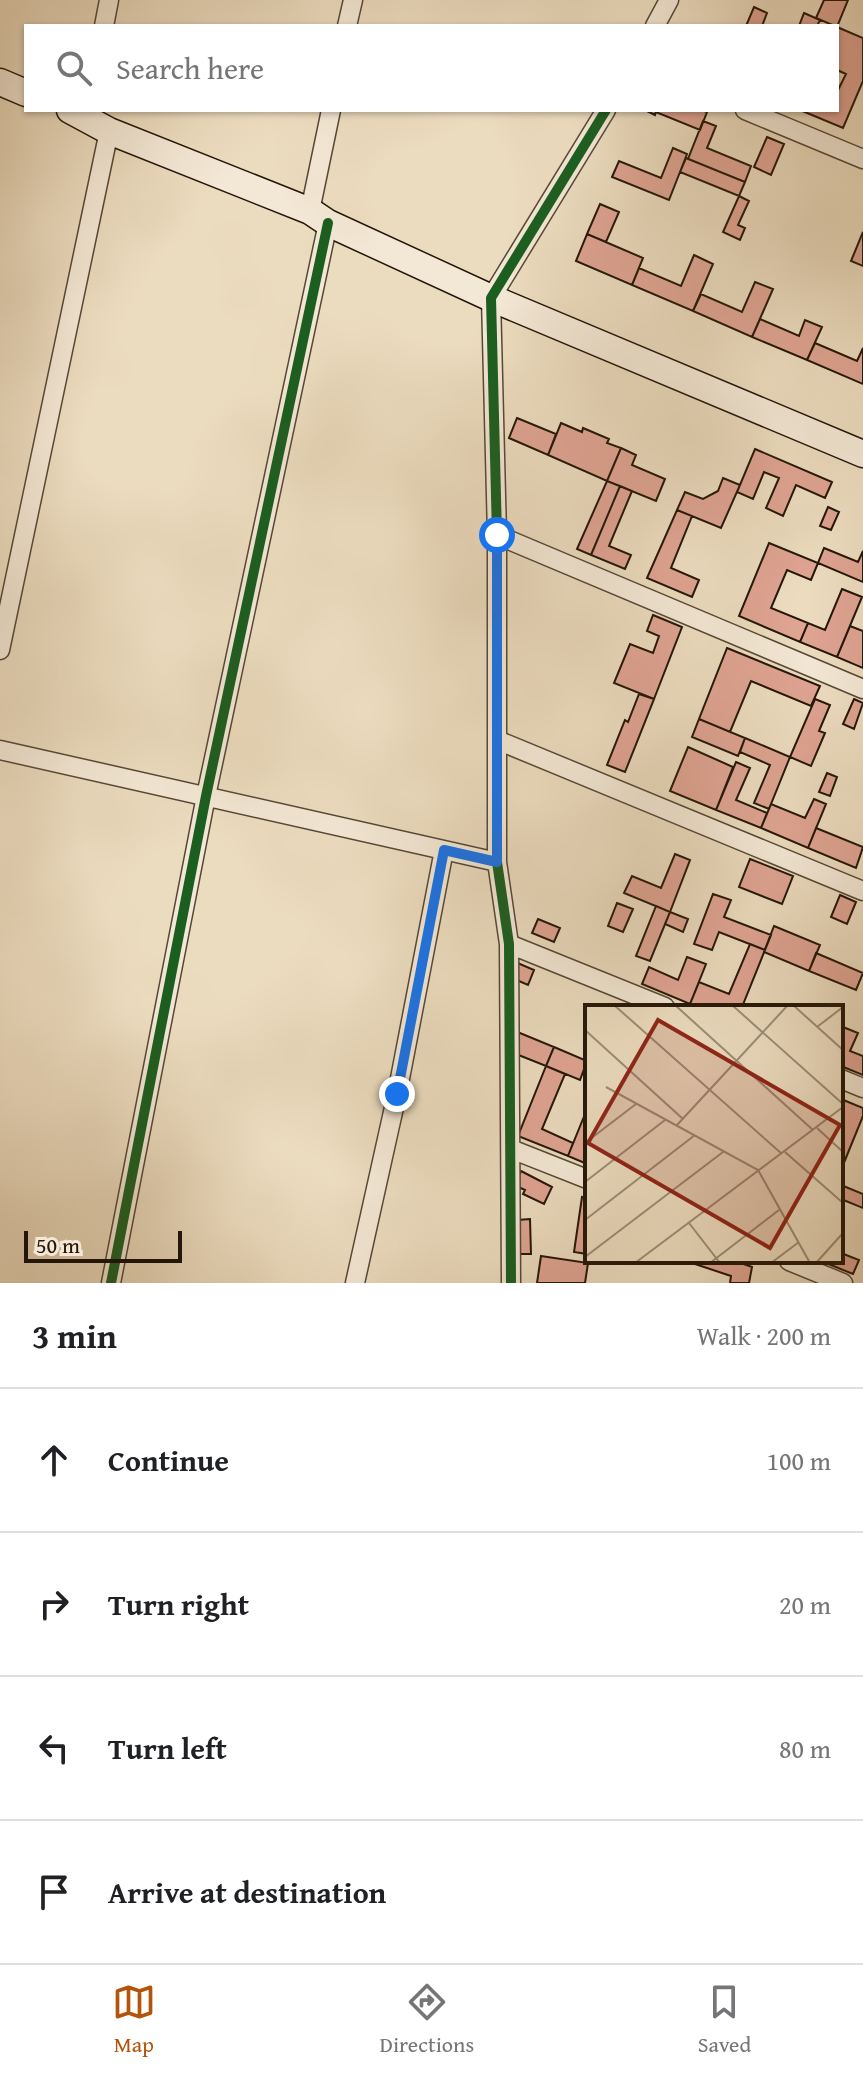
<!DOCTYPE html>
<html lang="en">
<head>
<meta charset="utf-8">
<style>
  body { margin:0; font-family:"Gentium Book Plus",serif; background:#f2f2f2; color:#202124 }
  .scale { position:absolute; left:24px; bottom:20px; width:158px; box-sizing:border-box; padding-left:8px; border:4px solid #241608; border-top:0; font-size:22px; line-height:28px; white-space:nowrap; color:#241608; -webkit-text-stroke:6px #f3e8d5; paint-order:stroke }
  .stop { position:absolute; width:24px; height:24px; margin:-18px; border:6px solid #1a73e8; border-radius:50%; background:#fff }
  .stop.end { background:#1a73e8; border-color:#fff; box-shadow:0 2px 8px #0008 }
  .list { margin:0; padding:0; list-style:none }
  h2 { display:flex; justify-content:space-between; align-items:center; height:104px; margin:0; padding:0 32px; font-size:34px }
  h2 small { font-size:26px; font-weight:400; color:#757577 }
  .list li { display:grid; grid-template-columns:52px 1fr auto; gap:24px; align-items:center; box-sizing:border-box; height:144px; padding:0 32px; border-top:2px solid #e0e0e0 }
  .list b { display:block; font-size:30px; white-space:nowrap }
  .list em { font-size:26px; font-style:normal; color:#757577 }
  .icon { flex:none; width:44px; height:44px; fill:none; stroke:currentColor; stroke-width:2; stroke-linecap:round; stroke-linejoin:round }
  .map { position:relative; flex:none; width:863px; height:1283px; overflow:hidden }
  .search { position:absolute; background:#fff; box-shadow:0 2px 6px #0004; left:24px; right:24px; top:24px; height:88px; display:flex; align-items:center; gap:20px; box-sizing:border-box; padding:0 28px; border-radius:0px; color:#757577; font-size:30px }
  .sheet { height:680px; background:#fff }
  nav { display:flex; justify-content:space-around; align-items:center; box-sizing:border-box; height:112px; border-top:2px solid #e0e0e0; background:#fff; font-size:22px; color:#757577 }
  nav a { display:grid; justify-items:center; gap:4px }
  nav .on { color:#b45309 }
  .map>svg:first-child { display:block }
</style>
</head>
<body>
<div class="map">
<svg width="863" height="1283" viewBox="0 0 863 1283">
  <rect width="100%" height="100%" fill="#ecdcbf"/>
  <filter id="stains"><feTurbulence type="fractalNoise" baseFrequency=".0025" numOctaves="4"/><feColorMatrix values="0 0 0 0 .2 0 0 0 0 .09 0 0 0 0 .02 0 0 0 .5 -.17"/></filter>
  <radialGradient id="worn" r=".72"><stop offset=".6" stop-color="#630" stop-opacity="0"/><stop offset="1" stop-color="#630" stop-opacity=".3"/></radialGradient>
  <path fill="#dfa492" stroke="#241608" stroke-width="2" d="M824 0H848L837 27 816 18Z
    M754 7 767 13 762 26H746Z
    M804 13 820 20 817 26H799Z
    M837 27 863 38V81L843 128 800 110H837V92L846 74 837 70Z
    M645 110H701L707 112 700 130 656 112 655 115Z
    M703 121 716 126 707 148 751 166 745 182 688 159Z
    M767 137 784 144 771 175 754 167Z
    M673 148 687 154 669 200 612 177 619 161 661 178Z
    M686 158 745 182 739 196 680 172Z
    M739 196 749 201 738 225 745 228 740 240 723 232Z
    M600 204 619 212 606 242 587 234Z
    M863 232V266L851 261Z
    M587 234 643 258 632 285 576 261Z
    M694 255 713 264 693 311 632 285 639 268 681 286Z
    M755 282 773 289 752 337 693 311 701 294 742 312Z
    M760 319 799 336 805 320 822 327 807 360 752 337Z
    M815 343 857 361 863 348V384L807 360Z
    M517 418 556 434 548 455 509 438Z
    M561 423 582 432 583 428 609 439 607 443 621 448 607 481 548 455Z
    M621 448 636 455 632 465 665 479 656 501 607 481Z
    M755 449 832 482 825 498 796 485 783 516 766 508 779 478 764 472 753 499 737 492Z
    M723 478 740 485 721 528 677 510 685 492 703 499 718 491Z
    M607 481 620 486 591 555 577 549Z
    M620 486 632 491 609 546 631 555 625 569 591 555Z
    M828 507 839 512 831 530 820 526Z
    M677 510 692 516 671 568 699 580 692 597 647 578Z
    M769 543 818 563 811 580 787 570 771 608 808 623 800 642 739 616Z
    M824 548 858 562 863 551V582L818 563Z
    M842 589 862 597 837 657 800 642 808 623 825 630Z
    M653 615 682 627 654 699 614 683 630 644 653 653 659 636 647 631Z
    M850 626 863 631V668L837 657Z
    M727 648 820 686 811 706 751 681 730 732 699 719Z
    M639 694 654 699 625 772 607 765 625 720 628 722Z
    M815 699 830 705 819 731 825 733 811 766 790 757Z
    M854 699 863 703 854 729 843 724Z
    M699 719 745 738 738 756 692 737Z
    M745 738 790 757 769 809 754 803 770 765 740 752Z
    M688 747 733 767 716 810 670 791Z
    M736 762 750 768 736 800 767 813 761 828 716 810Z
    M827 773 837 777 830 796 819 792Z
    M814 799 826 804 808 848 761 828 771 804 805 818Z
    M816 828 863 847 856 868 808 848Z
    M675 854 690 860 670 912 624 893 632 876 661 888Z
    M750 859 793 876 782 904 739 887Z
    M713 894 731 900 724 917 771 935 765 950 719 932 712 950 694 944Z
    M840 895 856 902 847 924 831 917Z
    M617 903 633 909 623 932 608 926Z
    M656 906 670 912 650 961 636 956Z
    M670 912 688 919 683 932 665 924Z
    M538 919 560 928 554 942 532 933Z
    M774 926 820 945 809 971 764 952Z
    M750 944 765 950 742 1007H699L690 1004 699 982 729 994Z
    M816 953 863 973 856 990 809 971Z
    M687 957 706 964 690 1004 642 984 649 967 678 980Z
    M513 961 534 970 528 985 512 978Z
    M843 1027 858 1033 850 1051 863 1056V1075L841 1066Z
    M515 1031 554 1047 546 1066 516 1054Z
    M554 1047 587 1061 580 1080 546 1066Z
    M546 1066 565 1074 542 1129 573 1143 568 1156 518 1136Z
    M841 1099 863 1108V1116L841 1170Z
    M587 1109V1164L568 1156Z
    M521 1171 552 1187 544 1204 523 1194 525 1190 514 1185Z
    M841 1185 863 1194V1208L841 1199Z
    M582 1197 587 1199V1254L574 1252Z
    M530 1219 531 1254H518L517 1220Z
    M841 1253 859 1260 853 1274 821 1261H841Z
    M541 1256 588 1263 585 1283H537Z
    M686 1261H735L752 1267 749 1283H730L731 1276Z"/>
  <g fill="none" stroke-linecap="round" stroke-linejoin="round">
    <defs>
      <path id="street" d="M104 26 109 0
        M347 26 353 0
        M655 26 669 0
        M745 110 863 159
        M310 211 331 110
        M497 535 863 689
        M0 650 109 131
        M497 740 863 891
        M0 750 497 862
        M509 944 665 1007
        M841 1079 863 1088
        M511 1149 587 1179
        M789 1261 843 1283
        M111 1283 206 796 328 223
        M355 1283 397 1094 444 850
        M511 1283 509 944 497 862V535L491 298 606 110"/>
      <path id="secondary" d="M0 82 26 93
        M70 110 109 131 310 211 328 223 491 298 863 454"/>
    </defs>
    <use href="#street" stroke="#564836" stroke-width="21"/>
    <use href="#secondary" stroke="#241608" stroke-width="29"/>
    <use href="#street" stroke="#f3e8d5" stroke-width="18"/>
    <use href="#secondary" stroke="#f3e8d5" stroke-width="26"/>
    <defs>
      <path id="cycleway" d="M111 1283 206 796 328 223
        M511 1283 509 944 497 862V535L491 298 606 110"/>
    </defs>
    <use href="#cycleway" stroke="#f3e8d5" stroke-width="15"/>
    <use href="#cycleway" stroke="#1b5e20" stroke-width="10"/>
  </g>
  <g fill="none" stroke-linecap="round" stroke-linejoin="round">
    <path stroke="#1a73e8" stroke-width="10" d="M397 1094 444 850 497 862V535"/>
  </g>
  <g transform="translate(585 1005)">
    <rect width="258" height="258" fill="#ecdcbf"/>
    <path fill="none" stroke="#9c8d76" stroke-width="2" d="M29 0 197 149M90 0 228 125M147 0 258 99M208 0 258 45M232 22 258 2M0 25 98 114M21 82 173 165 225 258M92 120 203 0M232 123 258 147M0 138 51 99M200 147 258 198M0 177 80 115M0 215 110 130M104 218 135 258M0 252 138 147M50 258 258 102M125 258 194 205M186 258 214 237M231 258 258 228"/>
    <path fill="#8f2418" fill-opacity="0.15" stroke="#8f2418" stroke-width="4" d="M73 15 255 120 185 243 3 138Z"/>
    <rect width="258" height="258" fill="none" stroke="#241608" stroke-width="4"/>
  </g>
  <rect width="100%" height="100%" filter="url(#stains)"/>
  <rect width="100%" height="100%" fill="url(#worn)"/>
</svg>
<div class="scale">50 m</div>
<div class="stop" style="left:497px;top:535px"></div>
<div class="stop end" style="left:397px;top:1094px"></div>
<div class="search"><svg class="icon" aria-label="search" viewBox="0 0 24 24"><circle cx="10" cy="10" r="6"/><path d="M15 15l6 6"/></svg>Search here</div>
</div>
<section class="sheet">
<h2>3 min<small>Walk · 200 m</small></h2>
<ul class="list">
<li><svg class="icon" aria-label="ahead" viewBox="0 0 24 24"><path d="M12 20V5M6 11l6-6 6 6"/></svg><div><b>Continue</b></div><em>100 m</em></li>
<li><svg class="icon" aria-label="right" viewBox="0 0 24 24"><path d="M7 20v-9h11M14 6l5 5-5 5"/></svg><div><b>Turn right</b></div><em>20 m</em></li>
<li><svg class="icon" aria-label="left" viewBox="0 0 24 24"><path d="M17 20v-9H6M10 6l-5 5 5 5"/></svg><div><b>Turn left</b></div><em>80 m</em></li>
<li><svg class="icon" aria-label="arrive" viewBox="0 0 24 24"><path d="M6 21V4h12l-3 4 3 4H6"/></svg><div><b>Arrive at destination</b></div></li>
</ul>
</section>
<nav>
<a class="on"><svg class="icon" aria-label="map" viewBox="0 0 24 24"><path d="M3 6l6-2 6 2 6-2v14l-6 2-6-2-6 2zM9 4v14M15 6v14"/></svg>Map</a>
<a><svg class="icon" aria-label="directions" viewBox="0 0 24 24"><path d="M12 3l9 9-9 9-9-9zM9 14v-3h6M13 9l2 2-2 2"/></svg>Directions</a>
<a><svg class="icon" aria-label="saved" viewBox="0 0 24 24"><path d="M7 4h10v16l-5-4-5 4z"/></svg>Saved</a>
</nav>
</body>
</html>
